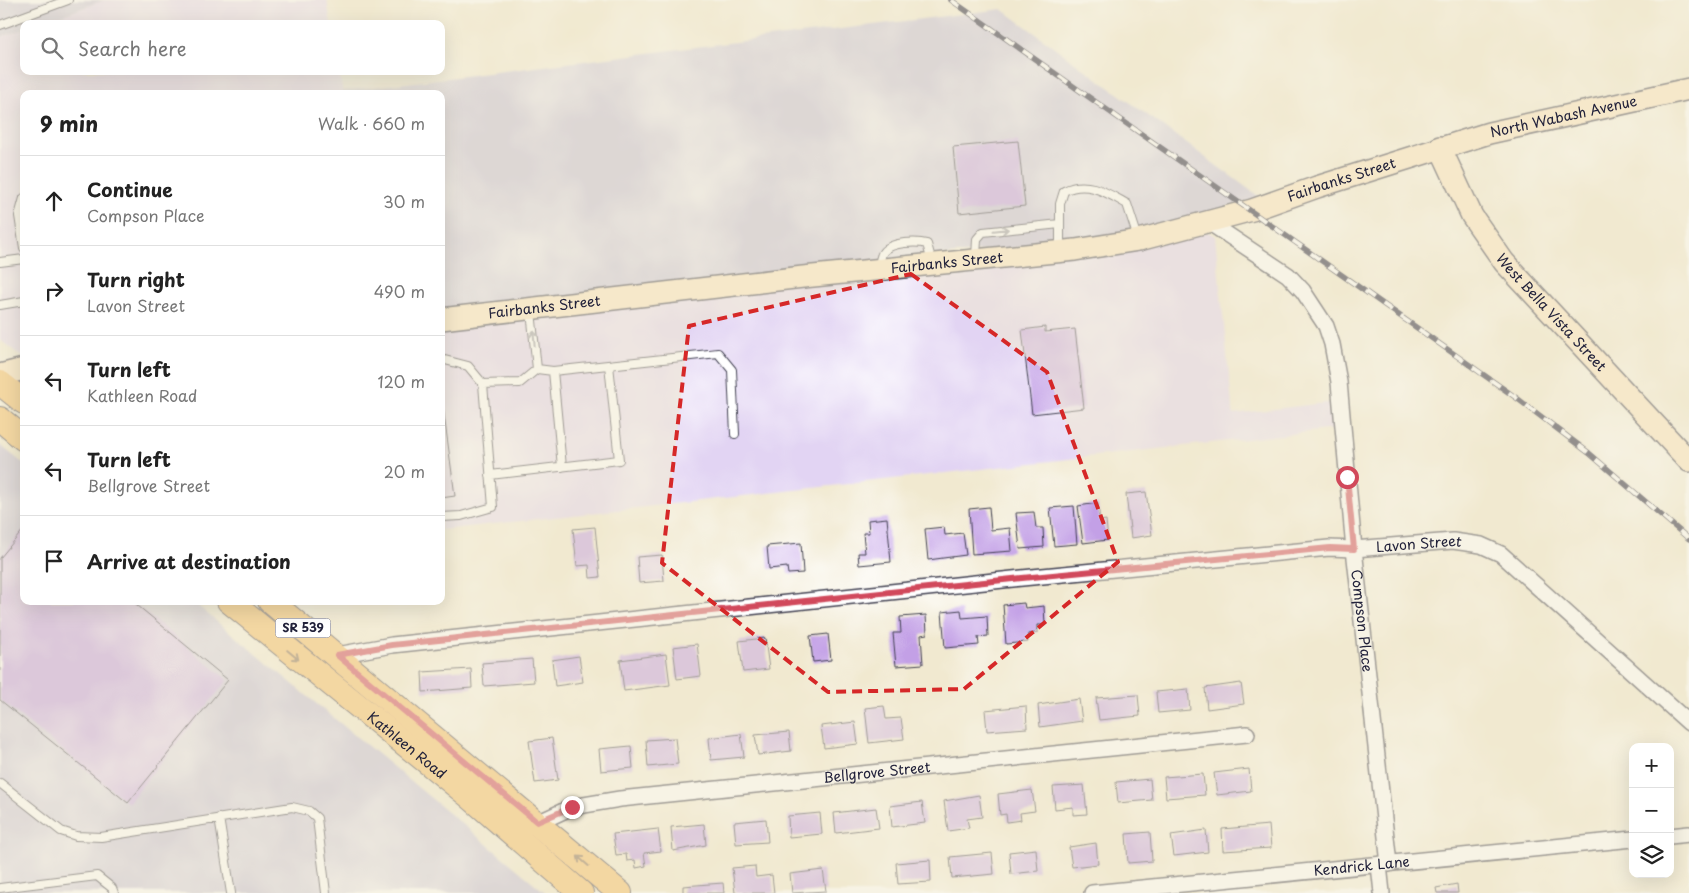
<!DOCTYPE html>
<html lang="en">
<head>
<meta charset="utf-8">
<style>
  body { margin:0; font-family:"Playpen Sans",sans-serif; background:#f6f6f6; color:#222 }
  .controls { position:absolute; right:15px; bottom:15px; display:grid; overflow:hidden; border-radius:10px; box-shadow:0 5px 20px #0002 }
  .controls button { width:45px; height:45px; display:grid; place-items:center; padding:0; border:0; border-bottom:1px solid #e0e0e0; background:#fff; color:#222; font:25px sans-serif }
  .stop { position:absolute; width:15px; height:15px; margin:-11px; border:4px solid #d1495b; border-radius:50%; background:#fff }
  .stop.end { background:#d1495b; border-color:#fff; box-shadow:0 1px 5px #0008 }
  .list { margin:0; padding:0; list-style:none }
  h2 { display:flex; justify-content:space-between; align-items:center; height:65px; margin:0; padding:0 20px; font-size:21px }
  h2 small { font-size:16px; font-weight:400; color:#767676 }
  .list li { display:grid; grid-template-columns:32px 1fr auto; gap:15px; align-items:center; box-sizing:border-box; height:90px; padding:0 20px; border-top:1px solid #e0e0e0 }
  .list b { display:block; font-size:19px; white-space:nowrap }
  .list p { margin:0; font-size:16px; white-space:nowrap; color:#767676 }
  .list em { font-size:16px; font-style:normal; color:#767676 }
  .icon { flex:none; width:28px; height:28px; fill:none; stroke:currentColor; stroke-width:2; stroke-linecap:round; stroke-linejoin:round }
  .map { position:relative; flex:none; width:1689px; height:893px; overflow:hidden }
  .search { position:absolute; background:#fff; box-shadow:0 5px 20px #0002; left:20px; top:20px; width:425px; height:55px; display:flex; align-items:center; gap:12px; box-sizing:border-box; padding:0 18px; border-radius:10px; color:#767676; font-size:19px }
  .panel { position:absolute; background:#fff; box-shadow:0 5px 20px #0002; left:20px; top:90px; width:425px; height:515px; border-radius:10px }
  .map>svg:first-child { display:block }
</style>
</head>
<body>
<div class="map">
<svg width="1689" height="893" viewBox="0 0 1689 893">
  <rect width="100%" height="100%" fill="#fff"/>
  <filter id="ink" filterUnits="userSpaceOnUse"><feTurbulence type="fractalNoise" baseFrequency=".02" numOctaves="2"/><feDisplacementMap in="SourceGraphic" scale="10" xChannelSelector="R" yChannelSelector="G"/><feConvolveMatrix kernelMatrix="1 2 1 2 8 2 1 2 1" color-interpolation-filters="sRGB"/></filter>
  <filter id="wash" filterUnits="userSpaceOnUse"><feTurbulence type="fractalNoise" baseFrequency=".0096" numOctaves="4" result="noise"/><feDisplacementMap in="SourceGraphic" scale="20" xChannelSelector="R" yChannelSelector="G"/><feGaussianBlur stdDeviation="1.12" result="paint"/><feColorMatrix in="noise" values="0 0 0 0 0 0 0 0 0 0 0 0 0 0 0 0 0 1.4 0 .05"/><feComposite in="paint" operator="in"/></filter>
  <g filter="url(#wash)">
    <rect width="100%" height="100%" fill="#f1e9d0"/>
    <path fill="#e2d4f3" d="M104 0H327L331 24H38Z
      M24 29V71H339L343 94H24V358L0 340V37Z
      M1208 232 1215 236 1233 414 1333 402 1335 429 441 530V327Z"/>
    <path fill="#c5c0da" d="M0 0H104L38 24H24V29L0 37Z
      M1002 9 1261 198 1138 232 1074 241 441 311V94H343V91Z
      M0 445 24 464V601H192L546 893H0Z"/>
    <g id="blocks">
      <path fill="#c3a0e6" d="M1018 141 1025 206 959 213 953 147Z
        M1045 327V332L1075 329 1084 408 1032 414 1022 330Z
        M441 392 455 496 441 498Z
        M1146 492 1152 535 1131 538 1126 494Z
        M1098 503 1100 521 1106 520 1108 540 1083 543 1078 506Z
        M1074 506 1077 544 1054 546 1050 508Z
        M989 507 991 530 1010 528 1012 551 972 554 969 509Z
        M1034 512 1036 528H1043L1044 547 1020 549 1016 513Z
        M887 518 891 562 859 565 858 553H865L863 533H869L868 520Z
        M595 527 600 577 590 578 589 565 577 566 573 529Z
        M944 527 945 535 963 533 966 555 928 560 925 529Z
        M24 529V601H132L228 680 128 803 0 700V558Z
        M801 543 803 573 788 574 787 567 769 569 767 546Z
        M662 555 664 581 639 583 637 557Z
        M1024 603 1025 608 1044 606 1045 625H1037V633L1028 634V642L1006 644 1003 605Z
        M961 610 962 618 987 616 988 636 978 637 979 645 945 648 942 612Z
        M926 615 927 634 921 635 923 664 896 666 893 633H901L900 617Z
        M828 634 831 660 813 662 810 636Z
        M765 638 769 669 743 672 739 641Z
        M697 644 701 676 677 679 673 647Z
        M666 654 670 685 624 691 620 660Z
        M579 656 583 682 555 686 552 660Z
        M532 659 534 682 484 686 482 663Z
        M471 669 472 688 423 692 422 672Z
        M1241 683 1244 704 1207 709 1205 688Z
        M1188 689 1190 710 1158 713 1156 692Z
        M1138 695 1140 716 1099 720 1096 698Z
        M1079 699 1082 721 1040 727 1038 705Z
        M884 706 886 719 901 718 904 739 869 743 865 708Z
        M1026 706 1027 728 987 731 985 710Z
        M855 722 858 744 824 748 821 726Z
        M789 732 791 751 758 755 755 735Z
        M741 734 744 757 711 760 709 738Z
        M552 738 558 780 535 783 529 741Z
        M675 738 678 764 648 767 646 740Z
        M631 746 633 768 601 771 599 749Z
        M1249 769 1251 791 1217 795 1214 773Z
        M1203 774 1205 795 1166 798 1164 777Z
        M1150 779 1152 800 1118 803 1116 782Z
        M1084 785 1087 814 1073 815V807L1055 809 1053 787Z
        M1032 790 1035 811 1020 813 1021 820 1007 822 1006 814 1000 815 998 794Z
        M979 795 982 817 967 819 969 828 948 831 944 801Z
        M922 802 925 823 892 827 890 806Z
        M876 808 879 828 836 833 834 813Z
        M820 813 822 834 789 837 788 816Z
        M766 819 768 842 736 844 734 822Z
        M704 824 706 845 673 851 671 827Z
        M1269 825 1271 848 1223 851 1222 829Z
        M658 829 661 851 644 853 646 866 636 868 635 860 627 861 626 854 616 855 613 834Z
        M1206 830 1208 852 1174 856 1171 835Z
        M1150 832 1152 861 1128 863 1126 834Z
        M1096 843 1098 864 1072 867 1069 847Z
        M1036 849 1038 871 1011 874 1009 852Z
        M992 853 994 874 952 878 950 857Z
        M930 860 931 882 898 884 896 863Z
        M755 866 756 877 772 875 774 893H735L732 868Z
        M823 870 826 891 792 893 790 874Z
        M723 883 724 893H683V886Z
        M1457 884 1458 893H1437L1436 888Z"/>
    </g>
  </g>
  <g filter="url(#ink)">
    <use href="#blocks" fill-opacity="0" stroke="#414051" stroke-width="1"/>
    <g fill="none" stroke-linecap="round" stroke-linejoin="round">
      <defs>
        <path id="lane" d="M0 25 68 0
          M24 198 19 216 24 248
          M1060 249V204L1064 191C1087 179 1107 193 1127 204L1138 238
          M976 257 977 239 983 232 1060 224
          M0 262 24 259
          M879 267C880 261 880 255 884 251 892 242 916 241 927 244L932 262
          M0 305 24 301
          M531 311 537 369
          M441 359 468 366 483 384 520 383 537 369 553 371 718 353 732 370 735 434
          M553 371 562 467
          M490 475 619 460 609 365
          M441 517 461 516 493 507 483 384
          M0 783 61 831 76 836 101 837 292 807 309 811 317 818 326 893
          M219 818 231 893
          M0 888 97 876 112 888 114 893"/>
        <g id="street">
          <path id="s1" d="M1210 223 1288 275 1303 291 1326 326 1332 344 1339 382 1354 549 1389 864"/>
          <path id="s2" d="M337 655 392 645 1022 578 1329 548 1354 549 1453 541 1481 545 1501 554 1689 723"/>
          <path id="s3" d="M531 826 572 807 620 799 1247 734"/>
          <path d="M1670 836 1689 834"/>
          <path d="M1379 865 1382 893"/>
          <path id="s4" d="M1092 893 1633 839"/>
        </g>
        <g id="secondary">
          <path id="s5" d="M1440 147 1472 216 1504 262 1689 461"/>
          <path id="s6" d="M441 319 803 277 1075 250 1139 240 1252 210 1317 187 1489 133 1689 89"/>
          <path d="M0 375 24 369"/>
        </g>
        <g id="primary">
          <path d="M0 383 24 402"/>
          <path d="M0 419 24 439"/>
          <path id="s7" d="M229 601 469 796 581 893"/>
          <path d="M270 601 620 893"/>
        </g>
      </defs>
      <use href="#lane" stroke="#414051" stroke-width="10"/>
      <use href="#street" stroke="#414051" stroke-width="18"/>
      <use href="#secondary" stroke="#414051" stroke-width="24"/>
      <use href="#primary" stroke="#414051" stroke-width="26"/>
      <use href="#lane" stroke="#fff" stroke-width="8"/>
      <use href="#street" stroke="#fff" stroke-width="15"/>
      <use href="#secondary" stroke="#fce6c4" stroke-width="21"/>
      <use href="#primary" stroke="#f7c06c" stroke-width="24"/>
      <defs>
        <path id="rail" d="M951 0 1518 399 1589 453 1689 539"/>
      </defs>
      <use href="#rail" stroke="#22223b" stroke-width="5.5"/>
      <use href="#rail" stroke="#fff" stroke-width="4" stroke-dasharray="11" stroke-linecap="butt"/>
    </g>
    <defs><path id="oneway-shaft" d="M-6 0H5M1.5-3L5.5 0L1.5 3" fill="none" stroke-width="1.6" stroke-linecap="round" stroke-linejoin="round" transform="scale(1.25)"/></defs>
    <g stroke="#9c9ca7">
      <use href="#oneway-shaft" transform="translate(1001 230) rotate(-6)"/>
      <use href="#oneway-shaft" transform="translate(534 338) rotate(-95)"/>
    </g>
    <g stroke="#8c7154">
      <use href="#oneway-shaft" transform="translate(293 655) rotate(40)"/>
      <use href="#oneway-shaft" transform="translate(583 861) rotate(-139)"/>
    </g>
  </g>
  <g fill="none" stroke-linecap="round" stroke-linejoin="round" filter="url(#ink)">
    <path stroke="#d1495b" stroke-width="6" d="M572 807 537 822 337 655 392 645 1022 578 1330 548 1354 549 1347 477"/>
  </g>
  <path d="M0 0H1689V893H0ZM911 274 1047 372 1118 562 964 689 828 692 662 563 689 326Z" fill="#f1e9d0" fill-opacity=".55" fill-rule="evenodd"/>
  <path fill="none" stroke="#d62828" stroke-width="4" stroke-dasharray="10 6" stroke-linejoin="round" d="M911 274 1047 372 1118 562 964 689 828 692 662 563 689 326Z"/>
  <g text-anchor="middle" stroke-width="4" stroke-linejoin="round" paint-order="stroke">
    <rect fill="#fff" stroke="#646476" stroke-width="1" x="275.5" y="618.5" width="55" height="19" rx="4"/>
    <g font-size="12" font-weight="bold" fill="#22223b">
      <text x="303" y="632">SR 539</text>
    </g>
    <g font-size="14" fill="#22223b" stroke="#fff">
      <text dy="5" stroke="none"><textPath href="#s6" startOffset="1145">North Wabash Avenue</textPath></text>
      <text dy="5" stroke="none"><textPath href="#s6" startOffset="914">Fairbanks Street</textPath></text>
      <text dy="5" stroke="none"><textPath href="#s6" startOffset="509">Fairbanks Street</textPath></text>
      <text dy="5" stroke="none"><textPath href="#s6" startOffset="104">Fairbanks Street</textPath></text>
      <text dy="5" stroke="none"><textPath href="#s5" startOffset="201">West Bella Vista Street</textPath></text>
      <text dy="5" stroke="none"><textPath href="#s2" startOffset="1088">Lavon Street</textPath></text>
      <text dy="5" stroke="none"><textPath href="#s1" startOffset="455">Compson Place</textPath></text>
      <text dy="5" stroke="none"><textPath href="#s7" startOffset="229">Kathleen Road</textPath></text>
      <text dy="5" stroke="none"><textPath href="#s3" startOffset="352">Bellgrove Street</textPath></text>
      <text dy="5" stroke="none"><textPath href="#s4" startOffset="271">Kendrick Lane</textPath></text>
    </g>
  </g>
</svg>
<div class="controls">
<button>+</button>
<button>−</button>
<button><svg class="icon" aria-label="layers" viewBox="0 0 24 24"><path d="M12 4l9 5-9 5-9-5zM3 14l9 5 9-5"/></svg></button>
</div>
<div class="stop" style="left:1347px;top:477px"></div>
<div class="stop end" style="left:572px;top:807px"></div>
<div class="search"><svg class="icon" aria-label="search" viewBox="0 0 24 24"><circle cx="10" cy="10" r="6"/><path d="M15 15l6 6"/></svg>Search here</div>
<section class="panel">
<h2>9 min<small>Walk · 660 m</small></h2>
<ul class="list">
<li><svg class="icon" aria-label="ahead" viewBox="0 0 24 24"><path d="M12 20V5M6 11l6-6 6 6"/></svg><div><b>Continue</b><p>Compson Place</p></div><em>30 m</em></li>
<li><svg class="icon" aria-label="right" viewBox="0 0 24 24"><path d="M7 20v-9h11M14 6l5 5-5 5"/></svg><div><b>Turn right</b><p>Lavon Street</p></div><em>490 m</em></li>
<li><svg class="icon" aria-label="left" viewBox="0 0 24 24"><path d="M17 20v-9H6M10 6l-5 5 5 5"/></svg><div><b>Turn left</b><p>Kathleen Road</p></div><em>120 m</em></li>
<li><svg class="icon" aria-label="left" viewBox="0 0 24 24"><path d="M17 20v-9H6M10 6l-5 5 5 5"/></svg><div><b>Turn left</b><p>Bellgrove Street</p></div><em>20 m</em></li>
<li><svg class="icon" aria-label="arrive" viewBox="0 0 24 24"><path d="M6 21V4h12l-3 4 3 4H6"/></svg><div><b>Arrive at destination</b></div></li>
</ul>
</section>
</div>
</body>
</html>
